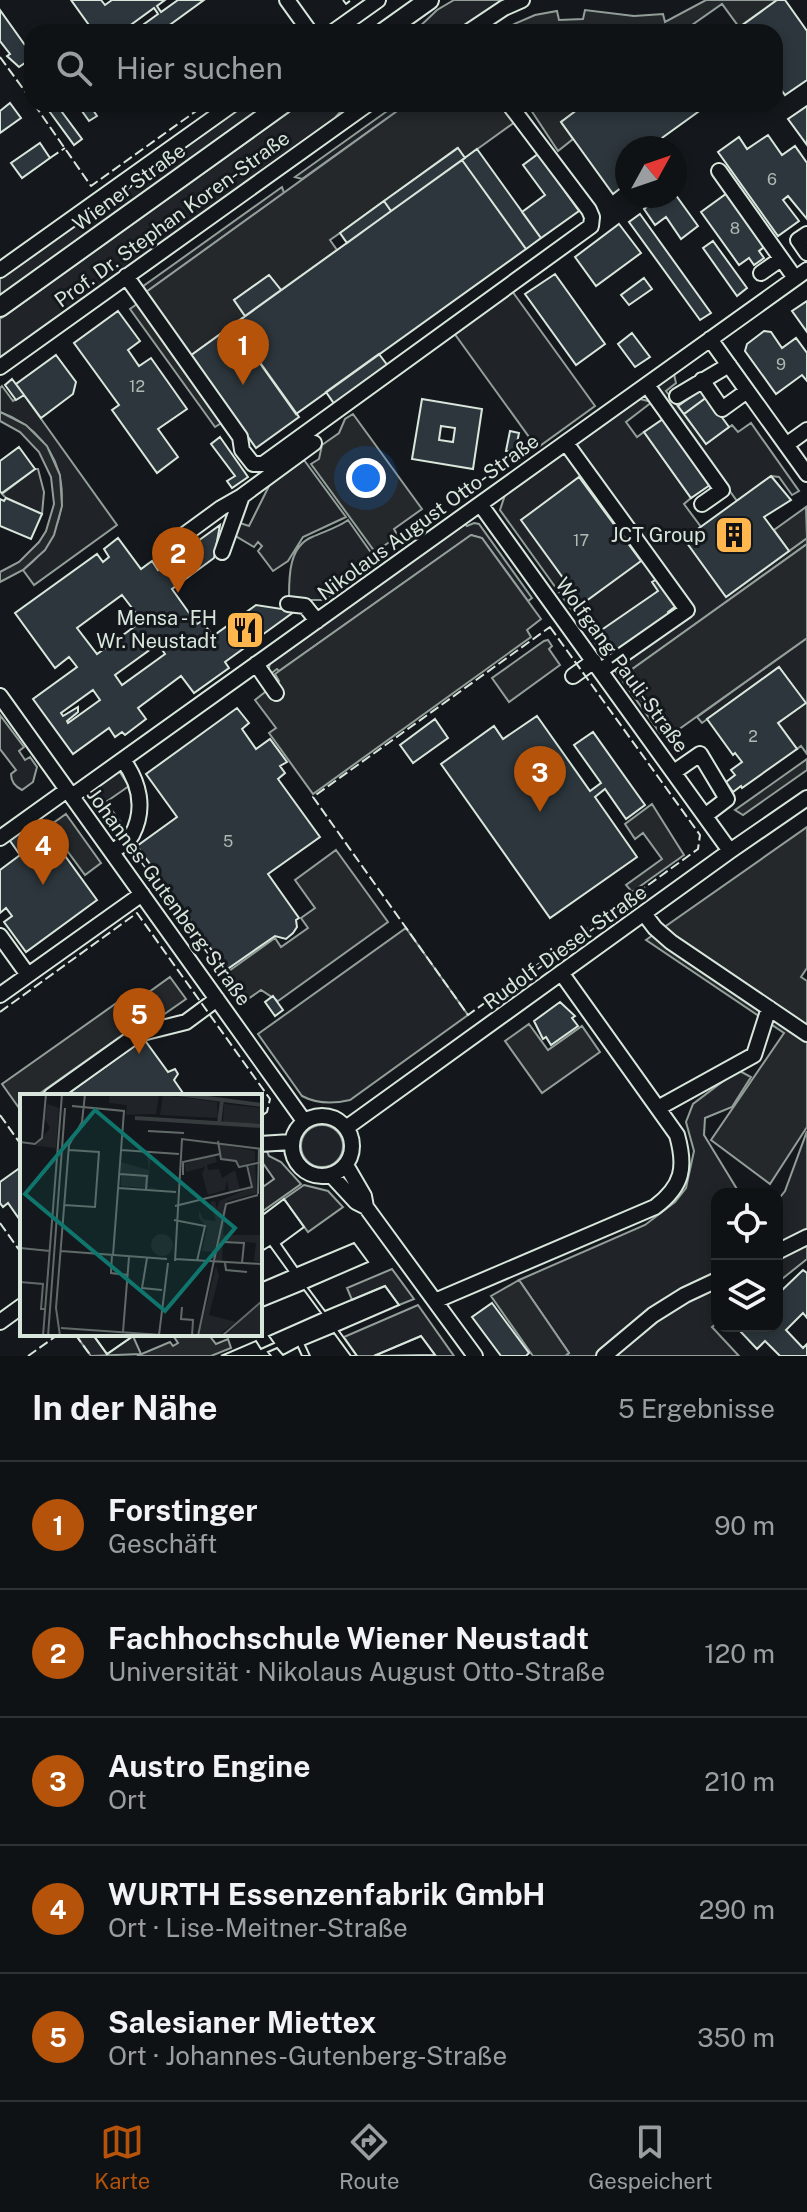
<!DOCTYPE html>
<html lang="de">
<head>
<meta charset="utf-8">
<style>
  body { margin:0; font-family:"Public Sans",sans-serif; background:#1d2022; color:#f1f3f6 }
  .controls { position:absolute; right:24px; bottom:24px; display:grid; overflow:hidden; border-radius:16px; box-shadow:0 4px 12px #0003 }
  .controls button { width:72px; height:72px; display:grid; place-items:center; padding:0; border:0; border-bottom:2px solid #2f3234; background:#0f1215; color:#f1f3f6; font:40px sans-serif }
  .compass { position:absolute; left:615px; top:136px; width:72px; height:72px; border-radius:50%; background:#0f1215; box-shadow:0 4px 12px #0003; rotate:50deg }
  .you { position:absolute; left:366px; top:478px; width:28px; height:28px; margin:-20px; border:6px solid #fff; border-radius:50%; background:#1a73e8; box-shadow:0 0 0 12px #1a73e833 }
  .badge { display:grid; place-items:center; width:52px; height:52px; border-radius:50%; background:#b45309; color:#fff; font-size:26px; font-weight:700 }
  .pin { position:absolute; translate:-50% -66px; filter:drop-shadow(0 2px 4px #0008) }
  .pin::after { content:''; position:absolute; top:42px; width:28px; height:24px; background:inherit; clip-path:polygon(0 0,100% 0,50% 100%) }
  .list { margin:0; padding:0; list-style:none }
  h2 { display:flex; justify-content:space-between; align-items:center; height:104px; margin:0; padding:0 32px; font-size:34px }
  h2 small { font-size:26px; font-weight:400; color:#9b9ea0 }
  .list li { display:grid; grid-template-columns:52px 1fr auto; gap:24px; align-items:center; box-sizing:border-box; height:128px; padding:0 32px; border-top:2px solid #2f3234 }
  .list b { display:block; font-size:30px; white-space:nowrap }
  .list p { margin:0; font-size:26px; white-space:nowrap; color:#9b9ea0 }
  .list em { font-size:26px; font-style:normal; color:#9b9ea0 }
  .icon { flex:none; width:44px; height:44px; fill:none; stroke:currentColor; stroke-width:2; stroke-linecap:round; stroke-linejoin:round }
  .map { position:relative; flex:none; width:807px; height:1356px; overflow:hidden }
  .search { position:absolute; background:#0f1215; box-shadow:0 4px 12px #0003; left:24px; right:24px; top:24px; height:88px; display:flex; align-items:center; gap:20px; box-sizing:border-box; padding:0 28px; border-radius:24px; color:#9b9ea0; font-size:30px }
  .sheet { height:744px; background:#0f1215 }
  nav { display:flex; justify-content:space-around; align-items:center; box-sizing:border-box; height:112px; border-top:2px solid #2f3234; background:#0f1215; font-size:22px; color:#9b9ea0 }
  nav a { display:grid; justify-items:center; gap:4px }
  nav .on { color:#b45309 }
  .map>svg:first-child { display:block }
</style>
</head>
<body>
<div class="map">
<svg width="807" height="1356" viewBox="0 0 807 1356">
  <rect width="100%" height="100%" fill="#14181c"/>
  <path fill="#202428" stroke="#939e99" stroke-width="2" d="M454 0H503L457 32H414L437 10Z
    M245 104H268L0 296V279Z
    M300 104H347L334 119 0 359V319Z
    M397 104H407L302 179 295 177Z
    M282 187 284 193 146 292 142 287Z
    M512 291 595 406 537 448 454 333Z
    M674 374 676 383 666 391 706 443 732 425 738 432 751 423 799 491 792 495 779 477 771 476 737 501 666 402 654 389Z
    M2 386 13 401 24 395 117 525 34 585 23 570C83 524 72 438 0 412V388Z
    M640 399 652 402 626 422 637 437 644 432 691 498 684 504 701 527 727 596 807 538V544L624 675 664 731 660 733 500 510 505 495Z
    M304 460 346 517 303 537 288 561 273 571 258 551 262 546 258 542 254 547 234 535 240 523 249 526 270 484Z
    M35 469H38L44 492 42 514 6 498 2 494Z
    M348 520 372 554 382 548 385 552 383 558 324 600H289C289 578 288 547 312 537 325 531 337 528 348 520Z
    M474 523 479 524 532 598 528 601 482 538 471 535 279 671 277 669 269 675 268 672 270 663 465 524 467 526Z
    M807 638V754L801 746 797 749 778 723 805 703 779 667 702 723 697 717Z
    M0 715 24 747 19 751 25 760 30 757 37 767 33 782 22 790C16 787 11 782 11 774L16 770 0 749Z
    M119 771 129 786 106 802 127 831 118 838 98 810 99 792 96 788Z
    M406 928 468 1015 350 1100C333 1104 317 1104 302 1096L258 1034Z
    M738 1070 751 1077 732 1107 705 1118 704 1135 740 1194H717V1323L712 1327 739 1356H565L569 1353 519 1280 645 1225 675 1202 686 1188 694 1151 686 1122 693 1104Z
    M301 1146a21 21 0 1 1 42 0a21 21 0 1 1-42 0Z
    M807 1131V1259L777 1283V1201L785 1191Z
    M266 1149 269 1156 281 1162 301 1184 260 1213V1189L274 1179 260 1159V1151Z
    M304 1185 328 1191 343 1207 308 1232 284 1199Z
    M392 1269 414 1299 399 1305 385 1286 352 1300 347 1288Z
    M418 1305 454 1356H436L421 1336 374 1356H357L344 1337Z
    M75 1334H96L94 1336 107 1354 133 1336 141 1354 91 1356Z"/>
  <path fill="#24282b" stroke="#939e99" stroke-width="2" d="M706 0H777L739 27 722 4 682 32H503L514 24 535 15 557 11 559 20 583 19 585 10 634 16 663 14 665 22Z
    M407 104H501L515 122 465 158 457 148 340 233 330 240 337 250 281 290 269 275 234 300 245 316 190 356 223 422 215 427 130 309 137 304 135 300Z
    M527 104H585L561 122 573 139 558 151Z
    M0 412 26 425 47 446 60 475 62 506 54 535 45 550 23 570 0 582V572L19 562 39 542 46 531 54 504 51 477 39 452 20 432 0 421Z
    M353 414 422 509 394 529 398 536 375 552 311 464 319 459 322 445 339 433 345 419Z
    M806 507 807 538 789 551 774 530Z
    M471 535 482 538 541 619 527 630 531 637 313 794 269 733 276 728 255 700 279 681 275 674Z
    M807 544V638L668 737 624 675Z
    M548 640 552 646 549 649 560 665 509 702 492 678 544 641Z
    M807 759V770L743 815 735 810Z
    M652 804 684 855 632 892 626 885 662 859 643 833 635 839 625 824Z
    M66 814 101 863 85 875 49 826Z
    M807 827V968L801 977 807 981V1127L770 1184 711 1140 784 1033 646 940Z
    M336 850 388 922 278 1001 261 990 248 999 229 971 275 938 281 947 308 928 301 918 315 908 295 880Z
    M170 977 186 999 156 1020 141 1022 36 1096H22V1106L19 1108 2 1084 118 1002 124 1010Z
    M529 1024 548 1050 582 1026 600 1052 542 1093 505 1041Z
    M519 1280 569 1353 565 1356H533L491 1296Z
    M172 1334H208L216 1344 228 1339 231 1348 211 1356H137L170 1342 173 1346 178 1343Z"/>
  <path fill="#2c363c" stroke="#d8e6dc" stroke-width="2" fill-rule="evenodd" d="M71 0H101L105 5 112 0H165L157 6 161 12 178 0H204L160 32H133L158 14 154 8 121 32H94Z
    M777 0H785L807 31V80L785 95 775 81V32H740L737 29Z
    M0 10 32 55V58L19 67 7 56 10 54 0 41Z
    M10 103 21 118 0 133V111Z
    M44 104H56L82 139 74 145Z
    M77 104H89L97 116 89 121Z
    M585 104H709L648 148H627V183L613 194 561 122Z
    M807 106V145L788 119Z
    M768 135 782 155 795 146 807 163V219L788 196 783 200 799 221 778 236 718 152 739 137 747 149Z
    M40 143 50 158 22 178 11 163Z
    M458 148 465 158 391 211 384 201Z
    M477 149 541 238 526 249 462 160Z
    M538 154 579 211 541 238 522 212 545 195 523 165Z
    M462 160 526 249 296 414 233 325Z
    M730 191 768 244 759 251 764 258 754 265 749 258 739 265 701 212Z
    M675 194 698 226 681 239 666 217 655 225 644 209 662 196Z
    M384 201 391 211 347 243 340 233Z
    M640 214 711 313 700 320 629 222Z
    M619 224 641 253 596 286 575 257Z
    M713 241 747 288 737 296 703 248Z
    M555 274 605 344 576 365 525 294Z
    M269 275 281 290 245 316 234 300Z
    M644 278 652 289 629 305 621 295Z
    M807 301V332L792 311Z
    M118 311 140 341 128 350 139 366 151 358 187 409 158 429 178 457 157 473 112 410 119 405 74 343Z
    M233 325 299 417 256 448 190 356Z
    M764 331 771 332 782 348 796 338 807 353V381L802 375 776 394 745 351 747 344Z
    M632 333 650 357 635 367 618 344Z
    M379 354 388 366 335 405 326 392Z
    M56 355 76 382 73 394 41 418 16 384Z
    M12 379 24 395 16 400 5 385Z
    M702 389 707 397 684 414 678 406Z
    M707 397 729 427 706 444 684 414Z
    M422 399 482 409 473 469 412 459ZM441 426 455 428 453 442 439 440Z
    M663 419 710 485 691 498 644 432Z
    M510 431 519 433 515 453 506 451Z
    M220 437 248 477 232 488 227 481 235 476 211 444Z
    M19 447 35 469 2 493 0 492V461Z
    M771 476 791 500 764 517 789 551 726 597 684 539Z
    M579 477 641 561 582 604 521 520Z
    M6 498 42 514 31 539 0 526V499L4 501Z
    M220 525 214 558 172 589 197 624 202 621 213 636 256 605 295 611 225 662 229 668 194 693 181 676 138 708 146 719 125 735 122 732 115 737 109 728 73 754 33 699 77 667 69 657 55 668 15 613 97 554 103 562 109 557 104 549 118 538 141 569 152 561 158 570ZM122 595 142 621 97 654 77 628ZM158 644 165 654 122 685 115 675ZM93 690 100 700 68 723 67 721 78 712V707L63 716 61 713Z
    M657 579 676 606 668 612 669 614 614 652 600 631 658 591 652 582Z
    M779 667 806 703 778 723 797 749 742 788 741 786 733 792 726 782 735 775 731 770 742 762 735 753 733 755 707 719Z
    M237 708 249 723 242 729 256 749 270 739 287 762 280 766 285 773 278 779 320 837 268 874 299 918 296 920 297 927 293 933 286 939 275 936 226 970 137 846 177 817 146 774Z
    M537 716 590 791 601 783 574 745 593 732 645 805 626 819 605 789 595 797 637 857 550 918 441 764 494 726 503 739Z
    M435 719 448 738 413 763 400 745Z
    M26 825 33 835 47 831 97 900 26 952 4 922 12 916 6 908 0 913V870L20 855 8 838Z
    M273 996 283 1010 275 1016 265 1002Z
    M560 1002 575 1016 572 1018 578 1026 551 1045 546 1037 543 1039 534 1021Z
    M144 1039 168 1072 175 1069 178 1074 174 1080 185 1096H65Z
    M21 1167 22 1168V1223L8 1203 3 1207 0 1203V1182Z
    M284 1199 304 1227 281 1244 297 1267 354 1243 368 1262 308 1288 325 1311 385 1286 399 1305 339 1331 357 1356H351L334 1333 305 1345 310 1356H302L298 1347 283 1355 277 1348 268 1352 271 1356H221L256 1341 261 1349 274 1343 269 1336 321 1313 304 1290 260 1308V1283L288 1271 270 1246 260 1252V1217Z
    M284 1199 304 1227 281 1244 297 1267 354 1243 368 1262 308 1288 325 1311 385 1286 399 1305 339 1331 357 1356H351L334 1333 305 1345 310 1356H302L298 1347 283 1355 277 1348 268 1352 271 1356H221L256 1341 261 1349 274 1343 269 1336 321 1313 304 1290 260 1308V1283L288 1271 270 1246 260 1252V1217Z
    M803 1270 807 1273V1318L803 1313 786 1330 803 1348 807 1344V1356H780L765 1341 757 1349 740 1331 745 1326H777V1295Z
    M492 1303 529 1353 526 1356H501L472 1317Z
    M96 1334H136L107 1354 94 1336Z
    M96 1334H136L107 1354 94 1336Z
    M421 1336 435 1355 374 1356Z
    M421 1336 435 1355 374 1356Z"/>
  <g fill="none" stroke-linecap="round" stroke-linejoin="round">
    <defs>
      <path id="minor" d="M287 0 310 32
        M333 32 378 0
        M468 32 504 8 522 0
        M719 171 795 278
        M807 234 798 240 807 253
        M0 270 233 104
        M761 273 781 259
        M126 276 240 437 242 450 253 464H263L591 226 592 217 589 210 509 104
        M710 339 807 474
        M0 367 368 104
        M702 380 722 409 747 391
        M647 385 722 490 702 504
        M677 396 729 365
        M566 443 687 610 601 670
        M786 445 807 430
        M480 504 730 851
        M169 546 221 508 242 496
        M222 552 242 496 314 443
        M288 604 305 606 317 621
        M256 664 276 693
        M573 676 594 661
        M0 696 304 1121
        M674 772 700 754 727 799 706 815
        M72 796 807 270
        M0 838 67 790
        M112 852C118 847 128 842 132 835 146 808 139 782 123 760
        M645 915 655 928 671 942 807 1034
        M0 936 28 975
        M0 995 142 894
        M51 1096 138 1034 186 1022 217 999
        M658 1108 754 1055 769 1008
        M292 1146a30 30 0 1 1 60 0a30 30 0 1 1-60 0Z
        M346 1128 730 851 807 798
        M260 1144 291 1142
        M346 1165 364 1196 366 1207 475 1356
        M331 1175 356 1202 366 1207
        M777 1252 807 1237
        M435 1301 655 1207C683 1186 686 1167 677 1135L562 974
        M0 1322 22 1306
        M604 1356 653 1315 685 1295 717 1280"/>
      <path id="major" d="M384 32 429 0
        M0 307 283 104"/>
    </defs>
    <use href="#minor" stroke="#d8e6dc" stroke-width="18"/>
    <use href="#major" stroke="#d8e6dc" stroke-width="22"/>
    <use href="#minor" stroke="#14181c" stroke-width="14"/>
    <use href="#major" stroke="#14181c" stroke-width="18"/>
    <path stroke="#d8e6dc" stroke-width="2" stroke-dasharray="10 4" stroke-linecap="butt" d="M343 0 346 4 351 0
      M0 57 32 101
      M34 104 91 186 206 104
      M50 158 65 148
      M550 627 700 835 698 849 468 1015 313 797Z
      M0 1012 137 913 270 1099 267 1112 260 1117
      M0 1115 22 1146
      M0 1223 22 1254
      M75 1334 91 1356
      M28 1356 59 1334"/>
  </g>
  <defs>
    <symbol id="building-square" viewBox="-11 -11 22 22"><rect x="-9" y="-9" width="18" height="18" rx="4" fill="#ffb74d" stroke="#14181c"/><path d="M-4-6H4V6H1V3H-1V6H-4ZM-2.5-4.3h1.7v1.8h-1.7ZM.8-4.3h1.7v1.8H.8ZM-2.5-1h1.7V.8h-1.7ZM.8-1h1.7V.8H.8Z" fill="#111"/></symbol>
    <symbol id="restaurant-square" viewBox="-11 -11 22 22"><rect x="-9" y="-9" width="18" height="18" rx="4" fill="#ffb74d" stroke="#14181c"/><path d="M-5-6h1v4h1v-4h1v4h1v-4h1v5L-1.5 .5V6h-2V.5L-5-1ZM5-6V6H3V1.5H1.5Q1.5-4 5-6Z" fill="#111"/></symbol>
  </defs>
  <g fill-rule="evenodd">
    <use href="#building-square" x="712" y="513" width="44" height="44"/>
    <use href="#restaurant-square" x="223" y="608" width="44" height="44"/>
  </g>
  <g text-anchor="middle" stroke-width="6" stroke-linejoin="round" paint-order="stroke">
    <g font-size="16" fill="#adbab4">
      <text x="772" y="185">6</text>
      <text x="735" y="234">8</text>
      <text x="781" y="370">9</text>
      <text x="137" y="392">12</text>
      <text x="581" y="546">17</text>
      <text x="753" y="742">2</text>
      <text x="228" y="847">5</text>
    </g>
    <g font-size="20" fill="#d8e6dc" stroke="#14181c">
      <text transform="translate(129 187) rotate(-36)" y="7">Wiener Straße</text>
      <text transform="translate(172 219) rotate(-36)" y="7">Prof. Dr. Stephan Koren-Straße</text>
      <text transform="translate(428 517) rotate(-36)" y="7">Nikolaus August Otto-Straße</text>
      <text transform="translate(622 665) rotate(54)" y="7">Wolfgang Pauli-Straße</text>
      <text transform="translate(169 897) rotate(54)" y="7">Johannes-Gutenberg-Straße</text>
      <text transform="translate(565 947) rotate(-36)" y="7">Rudolf-Diesel-Straße</text>
    </g>
    <g font-size="20" fill="#d8e6dc" stroke="#14181c" text-anchor="end">
      <text x="706" y="542">JCT Group</text>
      <text x="217" y="625">Mensa - FH<tspan x="217" dy="23">Wr. Neustadt</tspan></text>
    </g>
  </g>
  <g transform="translate(20 1094)">
    <rect width="242" height="242" fill="#14181c"/>
    <path d="M90 0H139L136 20 106 21 107 11 89 9ZM143 1 197 8 198 24 140 21ZM27 10 39 14 36 54 16 52 30 34 25 25ZM204 10 242 14V30L203 28ZM199 50 235 57V67L222 71 202 64ZM127 60H131L128 93 138 95 101 92V68L129 76ZM195 60 197 68 187 71 188 76 199 75 202 84 215 76 220 95 209 98 207 86 205 96 188 101 182 80 185 73 166 78 164 70ZM235 69 237 99 207 107 203 141H242L240 168 234 167 236 149 214 147 203 148 202 167H193V158L182 157 187 134 179 124V116L183 125 196 127 190 108 195 107 197 115 199 107 233 93 229 73ZM131 151a11 11 0 1 1 22 0a11 11 0 1 1-22 0ZM196 171 199 182 189 221 216 228 197 242H179ZM242 209V242H206L233 213Z" fill="#202428"/>
    <path fill="none" stroke="#363b3e" stroke-width="4" d="M157 0 242 11M115 24 242 32M199 30 202 6"/>
    <path fill="none" stroke="#626a69" stroke-width="2" d="M52 12 104 17 93 161M128 37 164 39M198 47 201 65 216 67 219 73 242 68M0 48 15 50 22 44 26 0M101 56 159 60M100 80 127 82 126 96M163 81V68L200 60M98 94 156 98M238 100 239 55M44 111 75 113 79 58 49 56M155 112 232 93 227 71M154 126 185 132 177 167M204 148 224 149 222 169M0 154 30 157M41 157 147 165M92 161 91 179 108 181M127 164 122 194 142 196M155 165 241 170M155 167 162 45 242 55M205 169 206 176 227 178M0 188 23 190 21 215H25M162 213 161 225 173 226 172 242M41 234 156 242M103 238 109 163M139 241 148 169M23 242 42 0M28 242 45 14M40 242 36 214 49 51 62 28 65 0M178 242 206 110 238 101M202 242 242 207"/>
    <path fill="#0f766e" fill-opacity="0.15" stroke="#0f766e" stroke-width="4" d="M75 16 215 134 145 217 5 100Z"/>
    <rect width="242" height="242" fill="none" stroke="#d8e6dc" stroke-width="4"/>
  </g>
</svg>
<div class="controls">
<button><svg class="icon" aria-label="locate" viewBox="0 0 24 24"><circle cx="12" cy="12" r="6"/><path d="M12 2v4M12 18v4M2 12h4M18 12h4"/></svg></button>
<button><svg class="icon" aria-label="layers" viewBox="0 0 24 24"><path d="M12 4l9 5-9 5-9-5zM3 14l9 5 9-5"/></svg></button>
</div>
<svg class="compass" viewBox="-18 -18 36 36"><path d="M0-13l5 13h-10z" fill="#e53935"/><path d="M0 13l5-13h-10z" fill="#9b9ea0"/></svg>
<div class="you"></div>
<div class="pin badge" style="left:243px;top:385px">1</div>
<div class="pin badge" style="left:178px;top:593px">2</div>
<div class="pin badge" style="left:540px;top:812px">3</div>
<div class="pin badge" style="left:43px;top:885px">4</div>
<div class="pin badge" style="left:139px;top:1054px">5</div>
<div class="search"><svg class="icon" aria-label="search" viewBox="0 0 24 24"><circle cx="10" cy="10" r="6"/><path d="M15 15l6 6"/></svg>Hier suchen</div>
</div>
<section class="sheet">
<h2>In der Nähe<small>5 Ergebnisse</small></h2>
<ul class="list">
<li><span class="badge">1</span><div><b>Forstinger</b><p>Geschäft</p></div><em>90 m</em></li>
<li><span class="badge">2</span><div><b>Fachhochschule Wiener Neustadt</b><p>Universität · Nikolaus August Otto-Straße</p></div><em>120 m</em></li>
<li><span class="badge">3</span><div><b>Austro Engine</b><p>Ort</p></div><em>210 m</em></li>
<li><span class="badge">4</span><div><b>WURTH Essenzenfabrik GmbH</b><p>Ort · Lise-Meitner-Straße</p></div><em>290 m</em></li>
<li><span class="badge">5</span><div><b>Salesianer Miettex</b><p>Ort · Johannes-Gutenberg-Straße</p></div><em>350 m</em></li>
</ul>
</section>
<nav>
<a class="on"><svg class="icon" aria-label="map" viewBox="0 0 24 24"><path d="M3 6l6-2 6 2 6-2v14l-6 2-6-2-6 2zM9 4v14M15 6v14"/></svg>Karte</a>
<a><svg class="icon" aria-label="directions" viewBox="0 0 24 24"><path d="M12 3l9 9-9 9-9-9zM9 14v-3h6M13 9l2 2-2 2"/></svg>Route</a>
<a><svg class="icon" aria-label="saved" viewBox="0 0 24 24"><path d="M7 4h10v16l-5-4-5 4z"/></svg>Gespeichert</a>
</nav>
</body>
</html>
